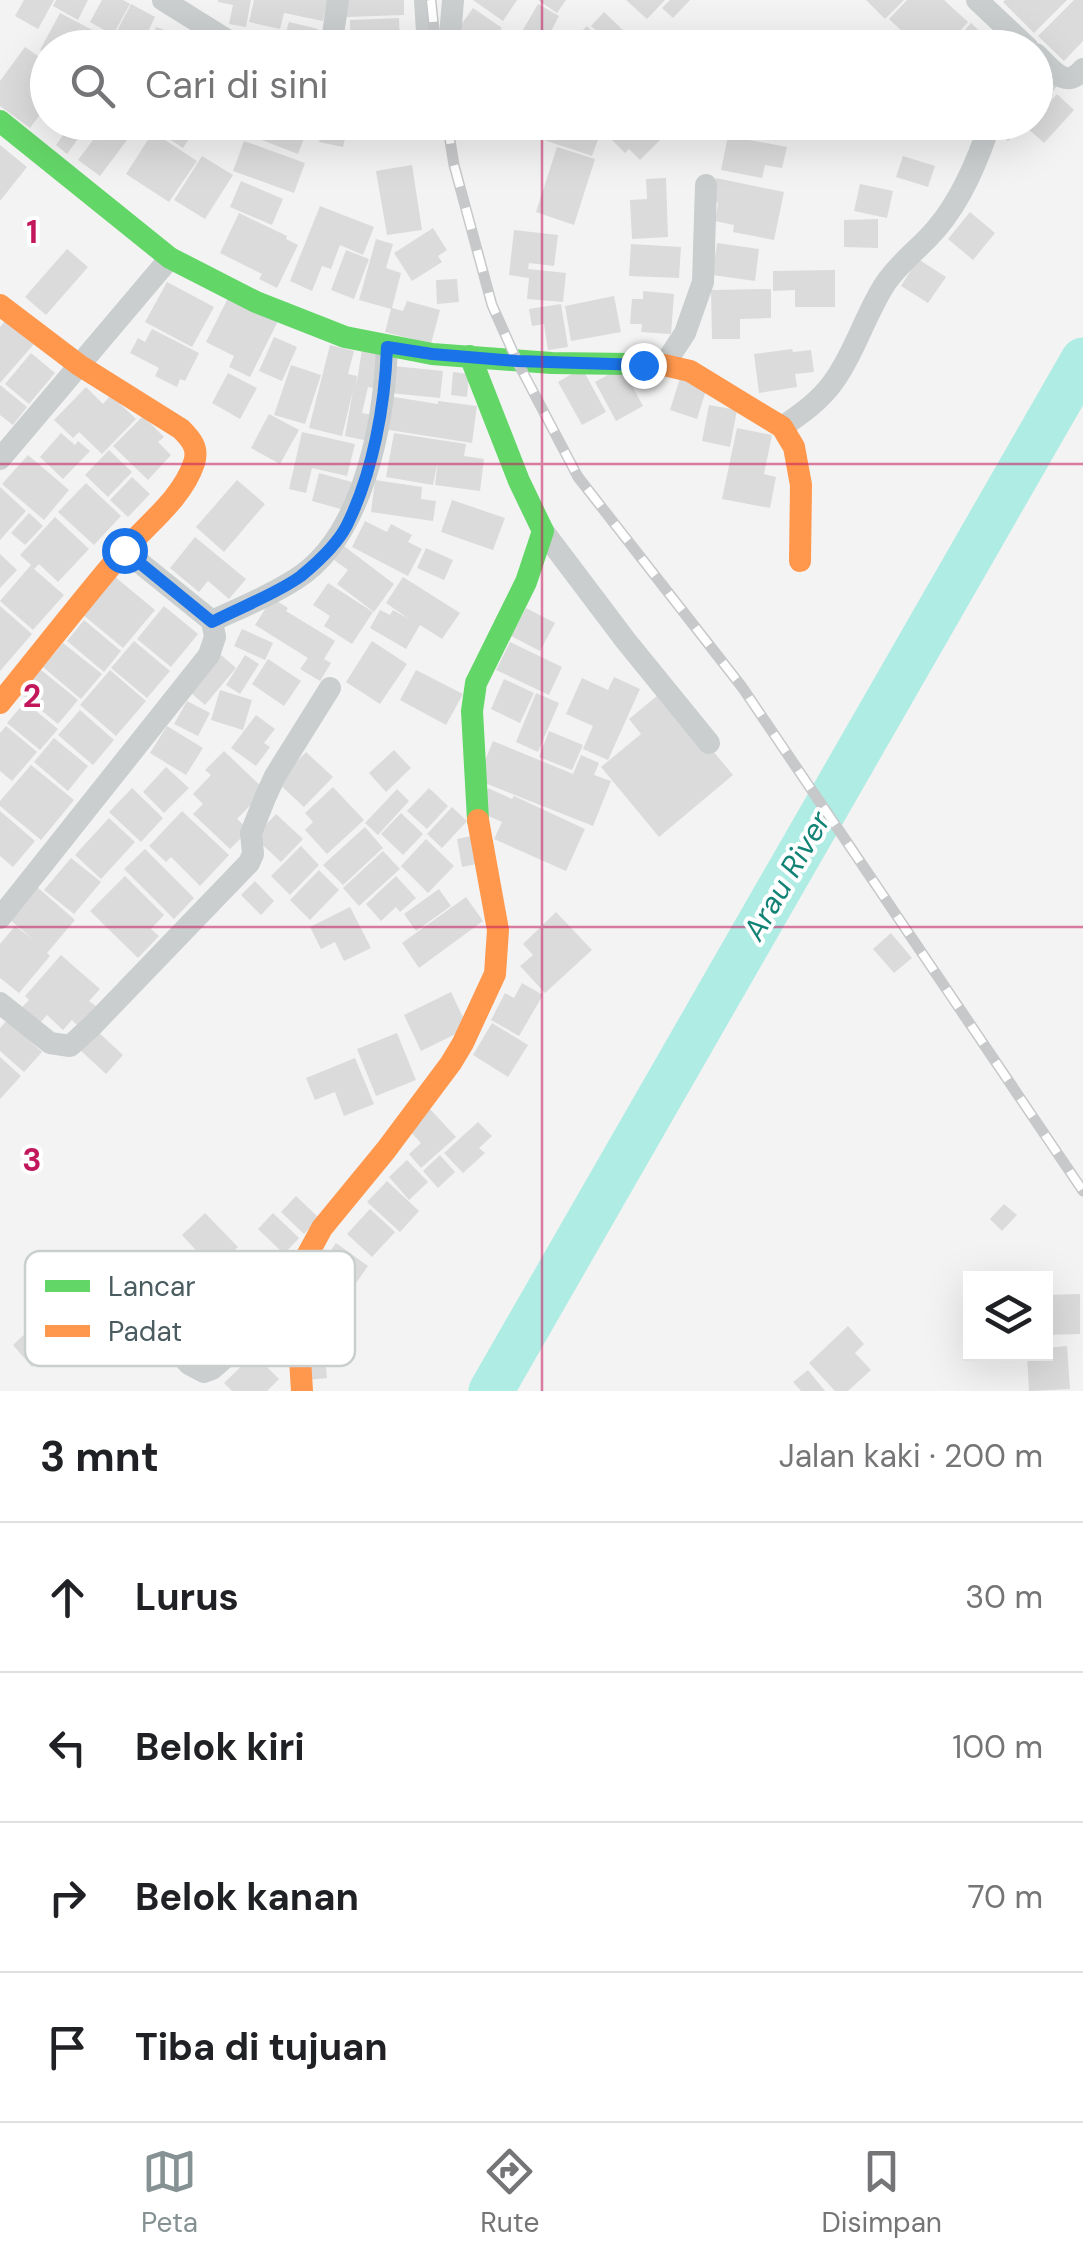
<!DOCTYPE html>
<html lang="id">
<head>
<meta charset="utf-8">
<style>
  body { margin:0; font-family:"DM Sans",sans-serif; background:#f6f6f6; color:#202124 }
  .controls { position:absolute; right:30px; bottom:30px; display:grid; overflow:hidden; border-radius:0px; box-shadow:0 10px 40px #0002 }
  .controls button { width:90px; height:90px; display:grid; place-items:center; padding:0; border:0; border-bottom:2px solid #e0e0e0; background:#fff; color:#202124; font:50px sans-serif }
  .stop { position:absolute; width:30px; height:30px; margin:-22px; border:8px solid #1a73e8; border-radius:50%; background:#fff }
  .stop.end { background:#1a73e8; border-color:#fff; box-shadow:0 2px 10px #0008 }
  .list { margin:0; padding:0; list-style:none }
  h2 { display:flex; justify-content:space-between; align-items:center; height:130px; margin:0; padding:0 40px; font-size:42px }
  h2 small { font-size:32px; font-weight:400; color:#757577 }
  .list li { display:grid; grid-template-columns:65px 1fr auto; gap:30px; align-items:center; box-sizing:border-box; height:150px; padding:0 40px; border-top:2px solid #e0e0e0 }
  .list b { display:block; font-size:38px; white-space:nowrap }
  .list em { font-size:32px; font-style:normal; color:#757577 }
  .icon { flex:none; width:55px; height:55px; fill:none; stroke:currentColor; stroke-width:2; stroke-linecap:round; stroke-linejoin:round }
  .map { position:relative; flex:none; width:1083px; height:1391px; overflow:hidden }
  .search { position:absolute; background:#fff; box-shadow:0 10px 40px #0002; left:30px; right:30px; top:30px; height:110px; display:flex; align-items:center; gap:25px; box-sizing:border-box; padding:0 35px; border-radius:55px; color:#757577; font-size:38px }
  .sheet { height:730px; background:#fff }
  nav { display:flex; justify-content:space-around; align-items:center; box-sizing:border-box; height:140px; border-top:2px solid #e0e0e0; background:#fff; font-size:28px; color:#757577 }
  nav a { display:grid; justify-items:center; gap:5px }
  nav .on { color:#859193 }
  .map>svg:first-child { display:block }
</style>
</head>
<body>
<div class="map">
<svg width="1083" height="1391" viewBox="0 0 1083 1391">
  <rect width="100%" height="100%" fill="#f3f3f3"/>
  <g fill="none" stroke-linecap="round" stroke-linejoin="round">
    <path stroke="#afece4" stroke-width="45" d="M491 1391 1083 360"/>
  </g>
  <path fill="#dbdbdc" d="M24 0H54L38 29 15 16Z
    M56 0H88L78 20 53 6Z
    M102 0H123L130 4 113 35 90 22Z
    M218 0H251L246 27 229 24 233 5 218 2Z
    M254 0H328L323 21 284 13 280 29 249 22Z
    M346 0H404V15L346 17Z
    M473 0H517L503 21Z
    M538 0H566L557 13Z
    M626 0H665L647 19Z
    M670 0H690L673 18 662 8Z
    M866 0H904L885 19Z
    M907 0H944L968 22 944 48H920L889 19Z
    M1005 0H1067L1034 33 1003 2Z
    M1074 0H1083V41L1064 61 1038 36Z
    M131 4 155 17 140 48H130L113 39Z
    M538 4 559 16 542 48H531L517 40Z
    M473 8 502 28 488 48H484L458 29Z
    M604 12 628 35 616 48 591 26Z
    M60 13 119 44 117 48H48V54L40 50Z
    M399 18 400 48H350V20Z
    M289 22 318 29 313 48 269 46 273 32 285 36Z
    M971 23 997 48H948Z
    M587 26 607 48H564Z
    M156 27 190 39 187 48H149Z
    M25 47 48 63V104L30 128 0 106V81Z
    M1036 63 1059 84 1036 110Z
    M1057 94 1074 110 1044 143 1026 127 1031 122H1036V117Z
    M72 122H101L88 140 81 135 67 154 56 145Z
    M143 122H196L198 124 183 148Z
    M235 122H310L298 154 233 129Z
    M324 122H349L343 147 319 142Z
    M464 122H500L499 136 463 134Z
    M551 122H568L600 134 592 156 544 140Z
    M616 122H648L663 137 640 160 629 149 625 153 605 133Z
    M988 122H1025L1008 141Z
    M105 124 127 140 100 176 78 160Z
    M153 132 197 161 169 202 126 174Z
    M728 136 787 147 782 168 765 165 762 178 721 170Z
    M244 141 305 163 294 193 233 171Z
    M0 145 27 167 0 201Z
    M557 147 595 159 574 225 536 212Z
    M202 156 233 175 205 219 174 200Z
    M903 156 935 166 928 187 896 177Z
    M412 165 422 230 387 235 376 171Z
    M666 178 668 237 632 239 630 200 647 199 646 179Z
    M716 178 784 192 774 240 733 232 734 225 715 221 718 203 711 201Z
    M241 181 283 199 272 225 230 207Z
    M860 184 893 191 887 218 854 211Z
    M320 206 374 227 363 255 340 245 331 269 322 266 312 291 290 281Z
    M970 212 995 233 973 260 948 239Z
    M239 213 287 236 286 239 298 245 277 288 259 279 262 274 220 253Z
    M878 219V248L844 247V220Z
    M433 228 447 250 438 256 442 262 412 281 394 253Z
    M514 230 558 235 554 266 529 263 528 269 566 273 563 302 527 299 529 278 509 275Z
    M376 239 393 244 386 268 401 273 392 308 403 311 407 301 440 310 431 344 385 332 391 309 359 300Z
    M717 243 759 249 755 281 712 275Z
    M631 244 681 247 679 278 629 276Z
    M67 249 88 267 46 315 25 297Z
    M346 250 369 259 354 299 331 290Z
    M918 259 946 277 928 303 901 286Z
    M835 270V307H795V290L773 291V271Z
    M457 279 459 302 437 304 436 280Z
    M167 282 214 307 192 347 145 322Z
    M771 289V318L740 319V339H712L711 290Z
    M643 291 674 294 671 334 641 332 642 324H630L632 299H643Z
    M229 296 278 321 250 377 229 367 234 356 206 342Z
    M614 296 621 332 571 341 565 306Z
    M561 304 568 347 548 350 544 324 532 326 529 309Z
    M6 320 34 344 0 383V327Z
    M152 329 199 353 185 381 180 379 177 387 155 376 159 368 130 353 138 338 145 342Z
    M274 337 297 347 282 381 259 371Z
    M330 345 354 351 348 374 357 376 356 387 362 350 384 354 378 389 368 387 362 413 373 415 368 441 345 436 353 390 342 436 309 428Z
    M792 349 793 352 811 350 814 372 795 374 797 387 759 393 754 354Z
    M31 353 55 373 29 404 5 384Z
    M291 365 321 375 305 424 274 415Z
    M393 366 443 371 440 398 390 393Z
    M622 367 643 406 616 421 595 382Z
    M582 368 606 412 582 425 558 382Z
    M453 372 469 374 467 397 451 395Z
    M228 373 257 388 240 419 212 403Z
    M680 378 707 387 697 419 670 410Z
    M0 385 27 407 13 425 0 415Z
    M86 387 103 404 111 395 136 419 102 454 79 432 73 438 54 420Z
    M388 396 438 404V401L477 406 472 443 383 429Z
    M709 405 737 410 730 447 702 441Z
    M269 414 299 430 280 464 251 448Z
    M143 416 164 437 158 442 171 455 148 480 113 446Z
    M737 428 772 435 764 474 776 477 770 508 722 499Z
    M302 432 355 444 347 476 312 468 306 493 289 489Z
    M61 433 75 445 78 441 90 451 63 479 40 457Z
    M394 433 466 444 464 456 484 459 480 491 435 485 438 460 433 485 386 477Z
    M109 450 132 472 108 497 85 475Z
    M28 455 69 490 44 520 2 484Z
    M319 473 352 482 344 510 312 501Z
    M132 477 150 494 128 517 110 500Z
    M237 480 265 504 224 552 196 527Z
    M375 480 422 487 421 499 436 501 433 521 371 512Z
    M86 483 121 516 94 545 58 512Z
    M0 487 26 511 0 540Z
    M452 500 505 518 493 550 441 532Z
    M29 513 43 526 25 545 11 533Z
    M55 517 89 549 58 582 39 564 34 569 64 595 33 630 0 601 31 565 20 555Z
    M365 521 387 532 391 524 412 535 408 542 422 549 408 576 352 547Z
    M195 537 246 579 229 599 208 581 199 592 170 568Z
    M344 546 394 584 374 612 337 584 348 570 334 560Z
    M426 548 453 560 444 580 417 568Z
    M0 554 17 570 0 588Z
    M114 576 155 610 123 648 82 614Z
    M403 577 460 613 442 639 420 625 406 649 370 628 380 610 390 615 393 610 409 619 386 603Z
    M328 583 373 612 352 644 324 626 330 616 313 605Z
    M272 598 288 608 286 611 335 641 324 659 331 663 320 681 300 669 308 658 255 625Z
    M0 606 32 634 0 671Z
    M164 606 198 634 171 667 137 639Z
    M526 608 555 623 540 651 511 636Z
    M84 620 121 651 104 672 67 641Z
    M242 629 273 643 265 660 234 646Z
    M134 641 170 671 147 698 111 668Z
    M372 641 407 664 380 704 346 682Z
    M510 642 562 667 549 695 496 670Z
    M63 643 102 674 81 699 43 667Z
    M221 655 236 668 205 705 190 692Z
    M245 655 259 664 240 694 226 685Z
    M268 659 301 681 284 706 252 684Z
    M40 669 78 700 58 724 20 693Z
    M110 670 146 701 116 736 80 705Z
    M416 670 463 694 446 725 400 700Z
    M614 677 640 689 608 760 583 749 593 726 566 714 582 678 608 690Z
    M504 679 534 693 520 723 491 709Z
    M220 690 252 700 243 730 211 720Z
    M663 691 733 775 659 837 601 767 641 734 629 719Z
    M536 693 559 703 538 752 516 742Z
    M187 701 210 713 198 736 174 724Z
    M25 702 58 729 40 750 7 723Z
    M80 710 114 740 93 765 58 735Z
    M256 715 275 729 264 743 270 747 256 766 231 748Z
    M6 726 37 752 12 781 0 771V733Z
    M167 726 203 748 186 775 150 753Z
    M549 731 583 745 572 770 539 757Z
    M54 738 88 766 68 791 34 762Z
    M493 741 573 774 581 755 599 763 594 775 611 781 593 826 477 780Z
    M394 750 411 768 386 792 369 773Z
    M224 751 265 790 237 819 249 830 230 849 193 814 203 804 193 794 211 775 205 770Z
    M306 752 333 777 304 807 277 782Z
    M31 765 74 800 41 840 0 806V801Z
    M166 767 189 788 164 813 143 792Z
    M333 787 364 820 327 854 305 830 313 822 305 813Z
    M132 788 163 818 141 842 109 812Z
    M429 788 448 806 427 829 407 811Z
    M488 788 512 799 514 796 585 829 566 871 494 839 502 822 477 811Z
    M397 789 409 801 378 835 365 823Z
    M452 807 467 821 442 848 427 834Z
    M0 811 35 841 13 867 0 856Z
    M182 811 229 855 200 886 171 857 166 862 149 846Z
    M401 813 423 834 403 855 381 834Z
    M276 814 303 839 281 862 254 837Z
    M109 818 135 842 101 879 75 855Z
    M365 827 383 848 343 885 323 865Z
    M476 835 481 863 462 867 457 839Z
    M426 839 454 866 428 893 401 866Z
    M301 846 319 865 290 895 271 876Z
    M145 849 194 898 174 919 124 869Z
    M383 851 400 869 359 906 343 888Z
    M71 858 101 882 74 914 44 890Z
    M319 870 339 890 310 920 290 900Z
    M125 876 164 915 151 929 159 936 138 958 90 911Z
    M396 876 416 898 400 912 396 907 381 921 366 904Z
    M255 881 274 901 261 915 241 895Z
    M37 887 75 920 47 953 50 956 19 993 0 978V944L15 926 33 939 10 920Z
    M439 889 451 906 416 931 404 914Z
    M466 897 483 921 419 968 402 943Z
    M350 907 371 948 344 961 335 942 321 949 310 927Z
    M556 912 592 950 545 993 520 966 533 955 523 944Z
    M891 933 912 958 894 973 873 949Z
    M61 955 100 989 89 1001 96 1006 78 1026 72 1020 63 1030 47 1015 38 1025 20 1009 29 1000 25 996Z
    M522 983 543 995 519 1036 491 1020 505 993 514 998Z
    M451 992 468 1028 421 1051 404 1015Z
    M7 1020 42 1052 24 1072 0 1051V1028Z
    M492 1023 528 1045 508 1077 473 1055Z
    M96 1030 123 1055 106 1074 79 1049Z
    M397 1033 416 1080 376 1096 357 1049Z
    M0 1057 21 1076 0 1099Z
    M355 1058 374 1104 344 1116 335 1092 315 1100 306 1078Z
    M428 1107 456 1137 421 1168 409 1154 421 1143 406 1127Z
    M478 1122 492 1136 479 1148 485 1153 463 1173 444 1153Z
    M440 1155 455 1172 438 1188 423 1171Z
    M407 1160 428 1182 409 1200 389 1177Z
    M387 1181 419 1211 400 1232 367 1202Z
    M296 1196 319 1218 304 1234 281 1212Z
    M1004 1204 1017 1215 1002 1231 990 1219Z
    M370 1209 395 1232 372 1257 347 1234Z
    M205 1213 238 1247 214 1270 182 1235Z
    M273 1213 299 1238 284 1254 258 1229Z
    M336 1243 368 1266 333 1316 306 1297 322 1276 316 1271Z
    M1080 1294V1334L1046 1335V1295Z
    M40 1320 59 1342 32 1367 13 1345Z
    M848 1326 864 1344 855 1353 871 1370 848 1391H835L809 1363Z
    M324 1345 327 1378 307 1380 304 1347Z
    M1067 1346 1070 1389 1029 1391 1027 1354H1046V1348Z
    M254 1354 279 1379 267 1391H232L224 1383Z
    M808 1370 825 1391H801L793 1382Z"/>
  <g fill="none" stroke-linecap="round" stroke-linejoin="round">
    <path stroke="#cacece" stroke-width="22" d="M163 0 240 48
      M425 0 428 48
      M977 0 1028 48
      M331 48 338 0
      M449 48 453 0
      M1036 54C1051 68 1065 91 1083 69
      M664 365 685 333 703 282 706 185
      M782 427C801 414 820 401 834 381 855 352 865 315 885 284 897 266 912 254 927 239 955 211 972 174 985 138
      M0 459 170 258
      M543 531 626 641 709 743
      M212 621C240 608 270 596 296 579 364 536 384 422 387 347
      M0 918 209 655 215 637 212 621 124 550
      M0 1003 50 1043 70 1046 91 1027 249 863 253 854 251 833 265 798 275 776 330 688
      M114 1281 189 1364 204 1372 212 1369 296 1295"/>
    <path stroke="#63d668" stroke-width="22" d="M0 121 170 258 256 302 345 337 432 354 552 363 631 364
      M470 356 519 481 543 531 526 582 476 683 472 711 478 820"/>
    <path stroke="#ff974d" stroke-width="22" d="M0 305 79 365 181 429C191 439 199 448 194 463 182 499 146 525 122 553 80 602 41 653 0 703
      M631 364 664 365 690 371 782 427 794 447 801 485 800 561
      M302 1391 296 1295 303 1263 322 1228 386 1150 451 1063 463 1043 495 974 498 930 478 820"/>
    <defs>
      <path id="rail" d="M431 0 436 48
        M447 122 454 165 492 305 517 361 578 477 742 687 1083 1191"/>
    </defs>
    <use href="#rail" stroke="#c6c8c9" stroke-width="11"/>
    <use href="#rail" stroke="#fff" stroke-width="8" stroke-dasharray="22" stroke-linecap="butt"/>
  </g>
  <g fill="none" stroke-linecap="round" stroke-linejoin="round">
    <path stroke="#1a73e8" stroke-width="12" d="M124 550 212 622C239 608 278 593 301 576 318 562 337 545 347 525 373 472 385 406 387 347L432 354 517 361 643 365"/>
  </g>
  <path fill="none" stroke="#c2185b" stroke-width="2.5" stroke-opacity="0.55" d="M542 0V48M542 122V1391M0 464H1083M0 927H1083"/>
  <g text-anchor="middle" stroke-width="8" stroke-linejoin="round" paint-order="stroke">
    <g font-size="30" font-style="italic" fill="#128375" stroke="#fff">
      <text transform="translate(787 876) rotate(-60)" y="10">Arau River</text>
    </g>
  </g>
  <rect x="25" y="1251" width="330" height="115" rx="15" fill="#fff" stroke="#c9cecf" stroke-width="2.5"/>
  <rect x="45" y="1280" width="45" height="12" fill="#63d668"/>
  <rect x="45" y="1325" width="45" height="12" fill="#ff974d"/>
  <g font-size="28" fill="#4a5c5f">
    <text x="108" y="1296">Lancar</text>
    <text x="108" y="1341">Padat</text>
  </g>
  <g font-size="32" text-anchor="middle" font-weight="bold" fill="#c2185b" stroke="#fff" stroke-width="8" stroke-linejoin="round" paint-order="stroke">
    <text x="32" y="243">1</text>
    <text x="32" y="707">2</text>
    <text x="32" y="1171">3</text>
  </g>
</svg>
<div class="controls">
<button><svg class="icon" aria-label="layers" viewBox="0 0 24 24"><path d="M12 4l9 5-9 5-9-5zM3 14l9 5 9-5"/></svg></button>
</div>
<div class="stop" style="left:124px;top:550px"></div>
<div class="stop end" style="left:643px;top:365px"></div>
<div class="search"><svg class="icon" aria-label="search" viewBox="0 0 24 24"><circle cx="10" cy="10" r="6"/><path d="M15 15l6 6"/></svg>Cari di sini</div>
</div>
<section class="sheet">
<h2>3 mnt<small>Jalan kaki · 200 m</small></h2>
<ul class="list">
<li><svg class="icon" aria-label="ahead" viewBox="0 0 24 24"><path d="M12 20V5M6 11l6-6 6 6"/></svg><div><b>Lurus</b></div><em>30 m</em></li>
<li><svg class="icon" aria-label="left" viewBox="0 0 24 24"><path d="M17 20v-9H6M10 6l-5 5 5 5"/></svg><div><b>Belok kiri</b></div><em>100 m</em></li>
<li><svg class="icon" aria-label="right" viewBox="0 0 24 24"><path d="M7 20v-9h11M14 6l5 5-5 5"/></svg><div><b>Belok kanan</b></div><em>70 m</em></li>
<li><svg class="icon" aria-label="arrive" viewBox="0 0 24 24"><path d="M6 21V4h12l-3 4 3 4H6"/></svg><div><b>Tiba di tujuan</b></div></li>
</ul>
</section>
<nav>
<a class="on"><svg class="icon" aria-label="map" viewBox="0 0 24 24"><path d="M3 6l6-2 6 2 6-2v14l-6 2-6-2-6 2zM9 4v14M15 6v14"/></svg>Peta</a>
<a><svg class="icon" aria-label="directions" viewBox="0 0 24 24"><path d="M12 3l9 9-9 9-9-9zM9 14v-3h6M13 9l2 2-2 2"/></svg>Rute</a>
<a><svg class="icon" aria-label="saved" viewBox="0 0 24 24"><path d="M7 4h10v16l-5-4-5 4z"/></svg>Disimpan</a>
</nav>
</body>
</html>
